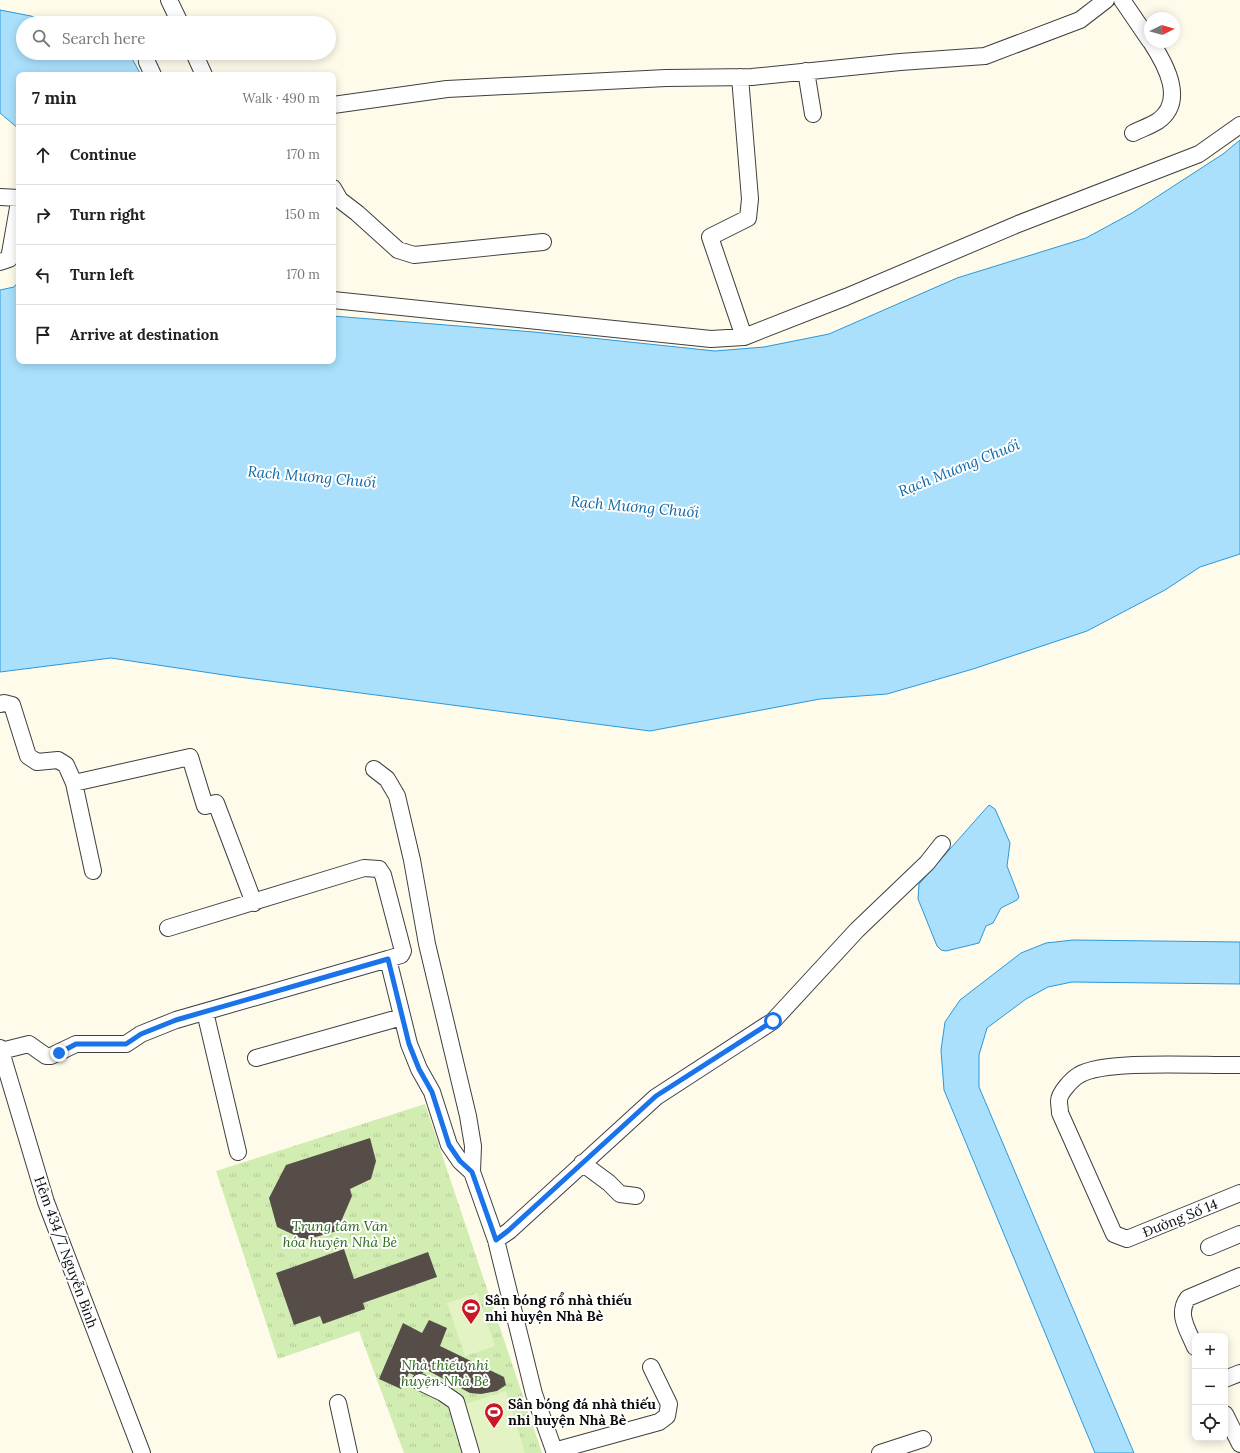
<!DOCTYPE html>
<html lang="en">
<head>
<meta charset="utf-8">
<style>
  body { margin:0; font-family:Lora,serif; background:#f2f2f2; color:#222 }
  .controls { position:absolute; right:12px; bottom:12px; display:grid; overflow:hidden; border-radius:8px; box-shadow:0 2px 10px #0003 }
  .controls button { width:36px; height:36px; display:grid; place-items:center; padding:0; border:0; border-bottom:1px solid #e0e0e0; background:#fff; color:#222; font:20px sans-serif }
  .compass { position:absolute; left:1144px; top:12px; width:36px; height:36px; border-radius:50%; background:#fff; box-shadow:0 2px 10px #0003; rotate:85deg }
  .stop { position:absolute; width:12px; height:12px; margin:-9px; border:3px solid #1a73e8; border-radius:50%; background:#fff }
  .stop.end { background:#1a73e8; border-color:#fff; box-shadow:0 1px 4px #0008 }
  .list { margin:0; padding:0; list-style:none }
  h2 { display:flex; justify-content:space-between; align-items:center; height:52px; margin:0; padding:0 16px; font-size:17px }
  h2 small { font-size:13px; font-weight:400; color:#767676 }
  .list li { display:grid; grid-template-columns:26px 1fr auto; gap:12px; align-items:center; box-sizing:border-box; height:60px; padding:0 16px; border-top:1px solid #e0e0e0 }
  .list b { display:block; font-size:15px; white-space:nowrap }
  .list em { font-size:13px; font-style:normal; color:#767676 }
  .icon { flex:none; width:22px; height:22px; fill:none; stroke:currentColor; stroke-width:2; stroke-linecap:round; stroke-linejoin:round }
  .map { position:relative; flex:none; width:1240px; height:1453px; overflow:hidden }
  .search { position:absolute; background:#fff; box-shadow:0 2px 10px #0003; left:16px; top:16px; width:320px; height:44px; display:flex; align-items:center; gap:10px; box-sizing:border-box; padding:0 14px; border-radius:22px; color:#767676; font-size:15px }
  .panel { position:absolute; background:#fff; box-shadow:0 2px 10px #0003; left:16px; top:72px; width:320px; height:292px; border-radius:8px }
  .map>svg:first-child { display:block }
</style>
</head>
<body>
<div class="map">
<svg width="1240" height="1453" viewBox="0 0 1240 1453">
  <defs>
    <pattern id="park-tufts" width="24" height="20" patternUnits="userSpaceOnUse"><rect width="24" height="20" fill="#d2edb1"/><path d="M3 7l-1-3M5 7V3M7 7l1-3M15 17l-1-3M17 17v-4M19 17l1-3" fill="none" stroke="#b3ca97"/></pattern>
  </defs>
  <rect width="100%" height="100%" fill="#fffbeb"/>
  <path fill="url(#park-tufts)" d="M425 1104 542 1453H404L359 1331 278 1359 216 1171Z"/>
  <path fill="#e4f3c4" d="M477 1293 495 1346 465 1356 447 1303Z
    M506 1391 525 1453H477L462 1405Z"/>
  <path fill="#aae0fc" stroke="#2b98da" d="M0 10 31 16 51 23H23V53H129L141 75H19V129L0 113Z
    M1240 140V554L1200 567 1165 590 1087 631 973 669 887 694 820 699 650 731 231 676 111 658 0 672V290L14 287 19 281V361H333V316L534 332 715 351 764 347 829 334 957 278 1086 238 1132 213 1223 154Z
    M989 805 995 809 1010 843 1007 866 1019 897 1017 900 1001 908 993 923 986 926 979 943 946 951 941 950 937 946 918 899 919 884Z
    M1073 940 1240 942V984L1072 982 1048 987 1026 999 987 1028 979 1055V1087L1134 1453H1095L944 1090 941 1050 945 1022 960 1000 1021 953 1046 943Z"/>
  <path fill="#564d48" d="M370 1138 376 1161 371 1179 350 1189 352 1196 337 1231 305 1240 277 1227 269 1198 286 1165Z
    M344 1249 354 1279 428 1252 437 1277 363 1303 365 1309 323 1324 320 1316 294 1325 276 1273Z
    M429 1320 447 1328 440 1346 504 1377 506 1385 497 1391 481 1394 470 1393 425 1369 423 1373 414 1375 409 1373 401 1389 379 1379 403 1323 422 1333Z"/>
  <g fill="none" stroke-linecap="round" stroke-linejoin="round">
    <defs>
      <path id="minor" d="M169 0 180 23
        M1122 0 1150 41
        M146 53 147 62 153 75
        M194 53 204 75
        M806 71 813 114
        M740 77 750 199 748 218 710 237 744 337
        M333 105 447 89 666 78 752 77 900 62 985 56 1080 20 1106 0
        M1133 133C1141 129 1150 126 1158 121 1186 101 1166 65 1151 42
        M333 188 340 200 357 213 398 250 414 255 543 242
        M0 197 19 198
        M0 262 9 259 19 202
        M333 300 711 339 744 337 846 297 1018 224 1199 154 1240 125
        M0 704 4 703 12 705 28 756 37 762 58 760 66 765 74 783
        M374 769 387 779 397 796 412 860 427 944 468 1116 473 1146 472 1172
        M93 871 74 783 190 757 205 806 216 803 254 903
        M168 928 364 868 379 869 383 875 403 951 401 955 388 959 409 1044 419 1069 432 1092 449 1145 460 1161 472 1172 496 1240 534 1394 555 1453
        M205 1012 238 1152
        M0 1048 46 1202 142 1453
        M1 1051 29 1044 46 1056H51L76 1044H126L141 1034 176 1020 388 959
        M256 1058 402 1017
        M1240 1065C1206 1066 1105 1059 1079 1075 1072 1079 1059 1093 1059 1101 1059 1105 1060 1109 1060 1113L1114 1234 1127 1239 1240 1193
        M582 1163 609 1183 620 1194 636 1196
        M496 1240 509 1231 656 1097 773 1021 857 930 927 863 942 844
        M1209 1247 1240 1234
        M1195 1347C1188 1330 1176 1314 1188 1298L1240 1276
        M1225 1379 1240 1373
        M420 1382 443 1393 456 1402 471 1453
        M338 1403 349 1453
        M1225 1414 1240 1444
        M554 1451 659 1422 667 1416 669 1404 651 1367
        M880 1453 923 1439"/>
    </defs>
    <use href="#minor" stroke="#3f3f3f" stroke-width="18"/>
    <use href="#minor" stroke="#fff" stroke-width="16"/>
  </g>
  <g fill="none" stroke-linecap="round" stroke-linejoin="round">
    <path stroke="#1a73e8" stroke-width="5" d="M59 1053 76 1044H126L141 1034 176 1020 388 959 409 1044 419 1069 432 1092 449 1145 460 1161 472 1172 496 1240 509 1230 656 1096 773 1021"/>
  </g>
  <defs>
    <symbol id="stadium-pin" viewBox="-11 -11 22 30"><path d="M0 17L-7.5 6A9.5 9.5 0 1 1 7.5 6Z" fill="#c91825" stroke="#fff"/><path d="M0-5a6.5 5 0 1 0 0 10a6.5 5 0 1 0 0-10ZM-3.5-1.8h7v3.6h-7Z" fill="#fff"/></symbol>
  </defs>
  <g fill-rule="evenodd">
    <use href="#stadium-pin" x="460" y="1297" width="22" height="30"/>
    <use href="#stadium-pin" x="483" y="1401" width="22" height="30"/>
  </g>
  <g text-anchor="middle" stroke-width="4" stroke-linejoin="round" paint-order="stroke">
    <g font-size="14" fill="#0c0c0c" stroke="#fff">
      <text transform="translate(1180 1218) rotate(-22)" y="5">Đường Số 14</text>
      <text transform="translate(66 1252) rotate(70)" y="5">Hẻm 434/7 Nguyễn Bình</text>
    </g>
    <g font-size="14" font-style="italic" fill="#2a6917" stroke="#fff">
      <text x="340" y="1231">Trung tâm Văn<tspan x="340" dy="16">hóa huyện Nhà Bè</tspan></text>
      <text x="445" y="1370">Nhà thiếu nhi<tspan x="445" dy="16">huyện Nhà Bè</tspan></text>
    </g>
    <g font-size="14" font-weight="bold" fill="#0c0c0c" stroke="#fff" text-anchor="start">
      <text x="485" y="1305">Sân bóng rổ nhà thiếu<tspan x="485" dy="16">nhi huyện Nhà Bè</tspan></text>
      <text x="508" y="1409">Sân bóng đá nhà thiếu<tspan x="508" dy="16">nhi huyện Nhà Bè</tspan></text>
    </g>
    <g font-size="15" font-style="italic" fill="#0a68a9" stroke="#fff">
      <text transform="translate(959 468) rotate(-22)" y="5">Rạch Mương Chuối</text>
      <text transform="translate(312 477) rotate(5)" y="5">Rạch Mương Chuối</text>
      <text transform="translate(635 507) rotate(5)" y="5">Rạch Mương Chuối</text>
    </g>
  </g>
</svg>
<div class="controls">
<button>+</button>
<button>−</button>
<button><svg class="icon" aria-label="locate" viewBox="0 0 24 24"><circle cx="12" cy="12" r="6"/><path d="M12 2v4M12 18v4M2 12h4M18 12h4"/></svg></button>
</div>
<svg class="compass" viewBox="-18 -18 36 36"><path d="M0-13l5 13h-10z" fill="#e53935"/><path d="M0 13l5-13h-10z" fill="#767676"/></svg>
<div class="stop" style="left:773px;top:1021px"></div>
<div class="stop end" style="left:59px;top:1053px"></div>
<div class="search"><svg class="icon" aria-label="search" viewBox="0 0 24 24"><circle cx="10" cy="10" r="6"/><path d="M15 15l6 6"/></svg>Search here</div>
<section class="panel">
<h2>7 min<small>Walk · 490 m</small></h2>
<ul class="list">
<li><svg class="icon" aria-label="ahead" viewBox="0 0 24 24"><path d="M12 20V5M6 11l6-6 6 6"/></svg><div><b>Continue</b></div><em>170 m</em></li>
<li><svg class="icon" aria-label="right" viewBox="0 0 24 24"><path d="M7 20v-9h11M14 6l5 5-5 5"/></svg><div><b>Turn right</b></div><em>150 m</em></li>
<li><svg class="icon" aria-label="left" viewBox="0 0 24 24"><path d="M17 20v-9H6M10 6l-5 5 5 5"/></svg><div><b>Turn left</b></div><em>170 m</em></li>
<li><svg class="icon" aria-label="arrive" viewBox="0 0 24 24"><path d="M6 21V4h12l-3 4 3 4H6"/></svg><div><b>Arrive at destination</b></div></li>
</ul>
</section>
</div>
</body>
</html>
